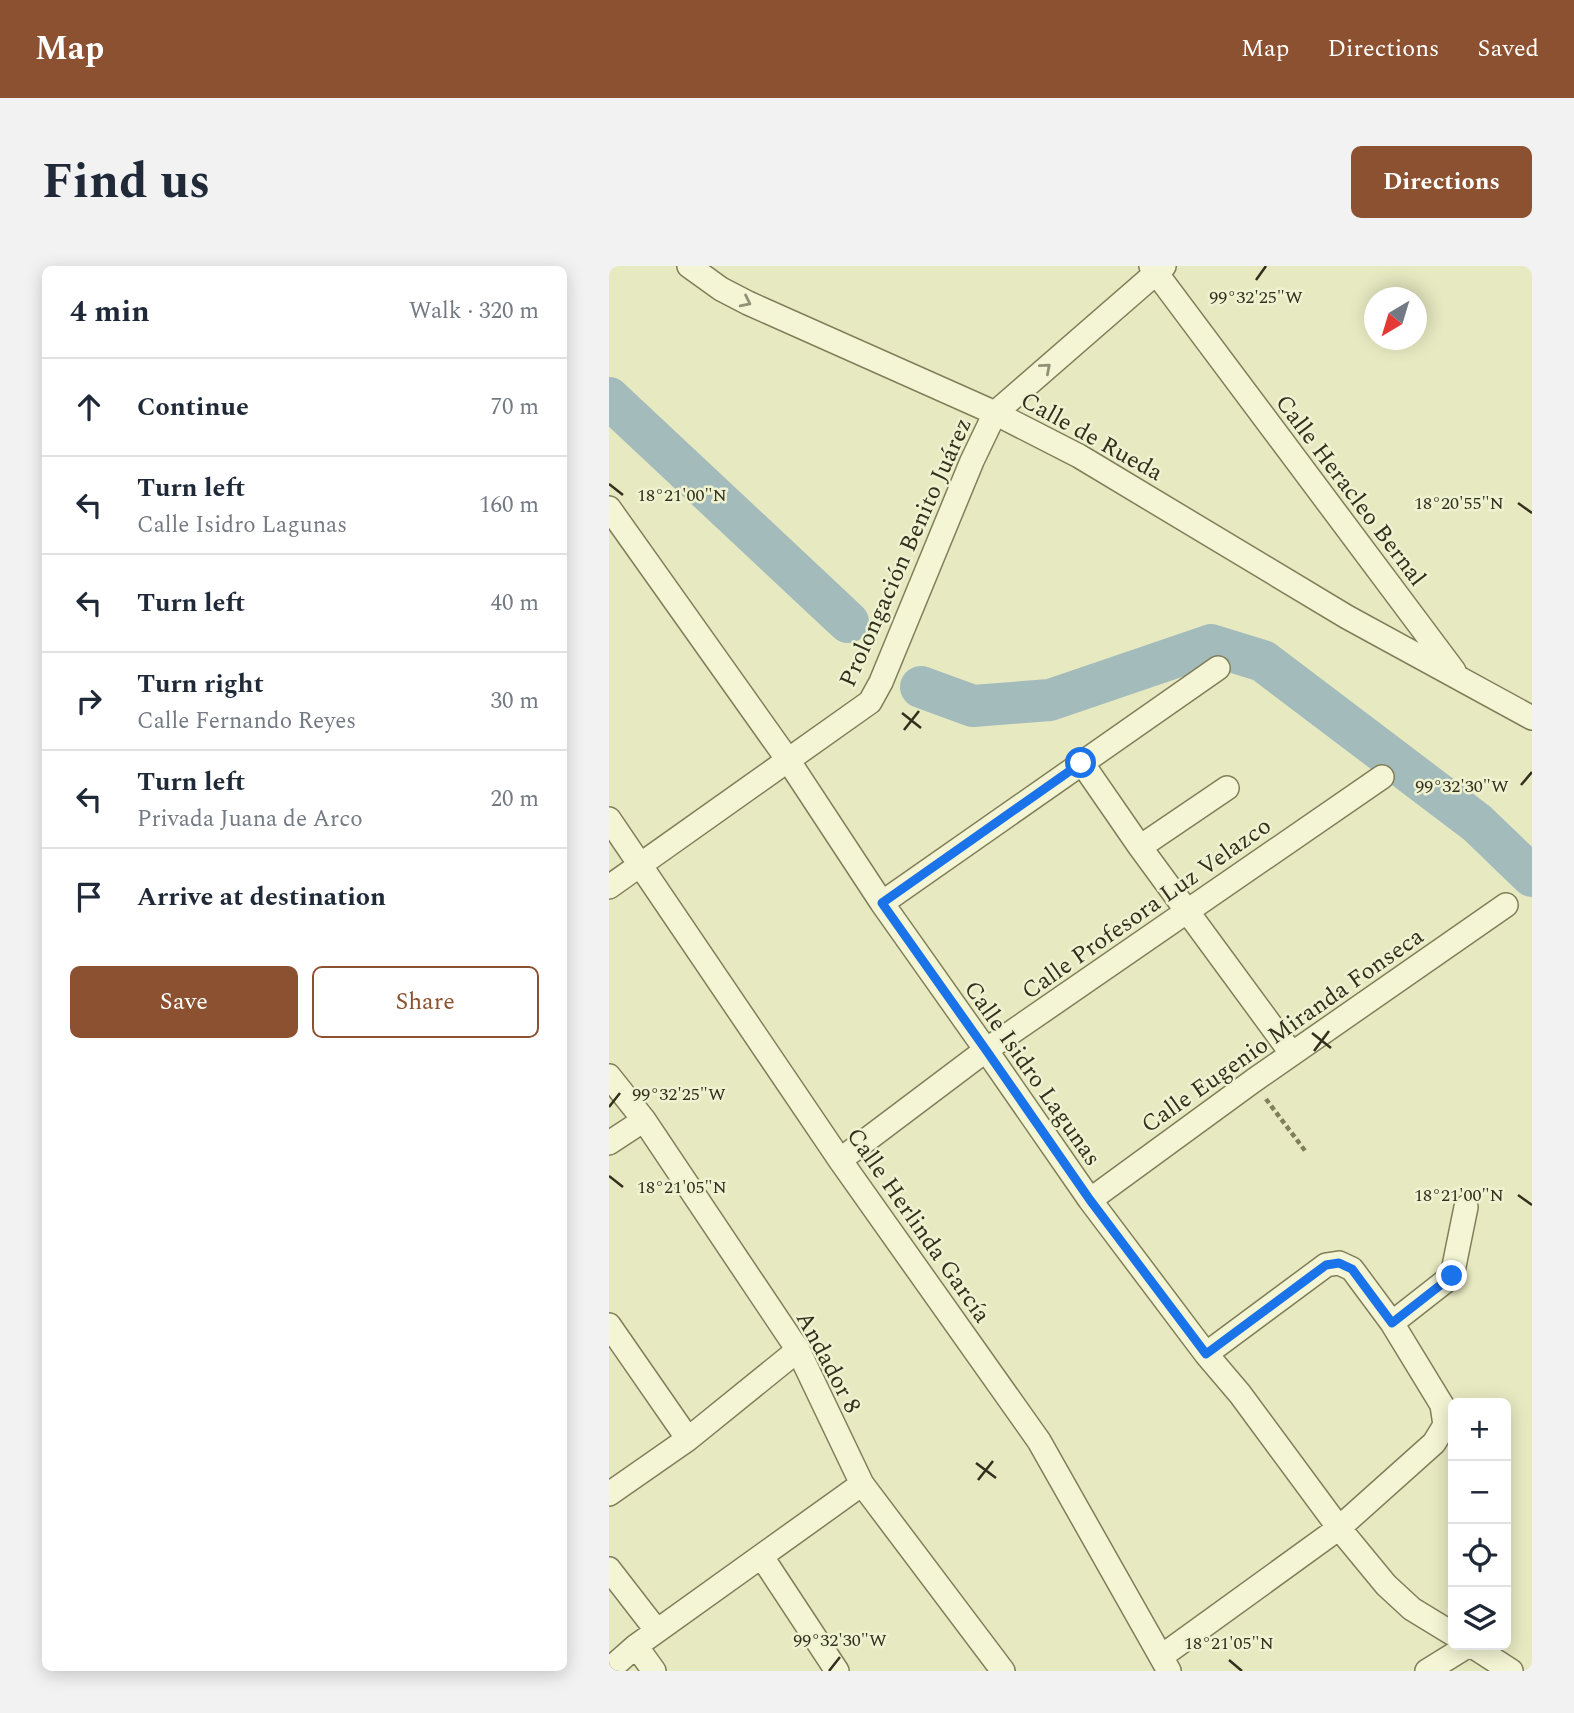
<!DOCTYPE html>
<html lang="en">
<head>
<meta charset="utf-8">
<style>
  body { margin:0; font-family:Spectral,serif; background:#f2f2f3; color:#1f2937 }
  .controls { position:absolute; right:21px; bottom:21px; display:grid; overflow:hidden; border-radius:10px; box-shadow:0 4px 18px #0003 }
  .controls button { width:63px; height:63px; display:grid; place-items:center; padding:0; border:0; border-bottom:2px solid #e0e1e3; background:#fff; color:#1f2937; font:35px sans-serif }
  .compass { position:absolute; left:755px; top:21px; width:63px; height:63px; border-radius:50%; background:#fff; box-shadow:0 4px 18px #0003; rotate:218deg }
  .stop { position:absolute; width:21px; height:21px; margin:-16px; border:5px solid #1a73e8; border-radius:50%; background:#fff }
  .stop.end { background:#1a73e8; border-color:#fff; box-shadow:0 2px 7px #0008 }
  .list { margin:0; padding:0; list-style:none }
  h2 { display:flex; justify-content:space-between; align-items:center; height:91px; margin:0; padding:0 28px; font-size:30px }
  h2 small { font-size:23px; font-weight:400; color:#747a83 }
  .list li { display:grid; grid-template-columns:46px 1fr auto; gap:21px; align-items:center; box-sizing:border-box; height:98px; padding:0 28px; border-top:2px solid #e0e1e3 }
  .list b { display:block; font-size:26px; white-space:nowrap }
  .list p { margin:0; font-size:23px; white-space:nowrap; color:#747a83 }
  .list em { font-size:23px; font-style:normal; color:#747a83 }
  .actions { display:flex; gap:14px; padding:21px 28px }
  .actions a { flex:1; padding:16px 0; border:2px solid #8b5130; border-radius:10px; text-align:center; font-size:24px; color:#8b5130 }
  .actions .main { background:#8b5130; color:#fff }
  .icon { flex:none; width:38px; height:38px; fill:none; stroke:currentColor; stroke-width:2; stroke-linecap:round; stroke-linejoin:round }
  .map { position:relative; flex:none; width:923px; height:1405px; overflow:hidden; border-radius:10px }
  header { display:flex; align-items:center; gap:42px; box-sizing:border-box; height:98px; padding:0 35px; background:#8b5130; color:#fff }
  header strong { font-size:33px }
  nav { display:flex; gap:38px; margin-inline-start:auto; font-size:24px }
  .intro { display:flex; align-items:center; justify-content:space-between; box-sizing:border-box; height:168px; padding:0 42px }
  h1 { margin:0; font-size:49px }
  .button { padding:18px 32px; border-radius:10px; background:#8b5130; color:#fff; font-size:24px; font-weight:700 }
  main { display:flex; gap:42px; padding:0 42px }
  aside { flex:1; background:#fff; border-radius:10px; box-shadow:0 4px 18px #0003 }
  .map>svg:first-child { display:block }
</style>
</head>
<body>
<header>
<strong>Map</strong>
<nav><a>Map</a><a>Directions</a><a>Saved</a></nav>
</header>
<div class="intro"><h1>Find us</h1><a class="button">Directions</a></div>
<main>
<aside>
<h2>4 min<small>Walk · 320 m</small></h2>
<ul class="list">
<li><svg class="icon" aria-label="ahead" viewBox="0 0 24 24"><path d="M12 20V5M6 11l6-6 6 6"/></svg><div><b>Continue</b></div><em>70 m</em></li>
<li><svg class="icon" aria-label="left" viewBox="0 0 24 24"><path d="M17 20v-9H6M10 6l-5 5 5 5"/></svg><div><b>Turn left</b><p>Calle Isidro Lagunas</p></div><em>160 m</em></li>
<li><svg class="icon" aria-label="left" viewBox="0 0 24 24"><path d="M17 20v-9H6M10 6l-5 5 5 5"/></svg><div><b>Turn left</b></div><em>40 m</em></li>
<li><svg class="icon" aria-label="right" viewBox="0 0 24 24"><path d="M7 20v-9h11M14 6l5 5-5 5"/></svg><div><b>Turn right</b><p>Calle Fernando Reyes</p></div><em>30 m</em></li>
<li><svg class="icon" aria-label="left" viewBox="0 0 24 24"><path d="M17 20v-9H6M10 6l-5 5 5 5"/></svg><div><b>Turn left</b><p>Privada Juana de Arco</p></div><em>20 m</em></li>
<li><svg class="icon" aria-label="arrive" viewBox="0 0 24 24"><path d="M6 21V4h12l-3 4 3 4H6"/></svg><div><b>Arrive at destination</b></div></li>
</ul>
<div class="actions"><a class="main">Save</a><a>Share</a></div>
</aside>
<div class="map">
<svg width="923" height="1405" viewBox="0 0 923 1405">
  <rect width="100%" height="100%" fill="#e7e9c1"/>
  <g fill="none" stroke-linecap="round" stroke-linejoin="round">
    <path stroke="#a4bbbc" stroke-width="42" d="M0 132 239 356
      M312 421 364 440 441 434 602 379 654 395 868 557 923 610"/>
    <defs>
      <path id="minor" d="M80 0 112 23 139 37 386 147 470 190 738 351 923 452
        M542 0 845 405
        M0 242 179 494 273 637 377 784 481 934 597 1088 631 1128 730 1262 777 1319 803 1343 844 1368
        M473 497 531 581 683 788
        M0 553 231 894 430 1175 560 1405
        M531 581 618 522
        M0 621 261 436 272 416 363 195 386 147 555 0
        M273 637 609 402
        M0 810 35 854 189 1084 253 1218 394 1405
        M0 877 35 854
        M231 894 377 784 773 511
        M481 934 644 815 897 639
        M783 1057 843 1010 857 941
        M0 1059 79 1173
        M0 1228 79 1173 189 1084
        M153 1291 228 1405
        M0 1303 48 1365
        M862 1379 902 1405
        M27 1380 45 1405
        M553 1390 730 1262 825 1177 836 1159 833 1139 783 1057 743 1003 730 997 717 999 597 1088
        M0 1404 27 1380 253 1218
        M818 1405 860 1379"/>
    </defs>
    <use href="#minor" stroke="#817e5a" stroke-width="26"/>
    <path stroke="#817e5a" stroke-width="4.5" stroke-dasharray="5 3.5" stroke-linecap="butt" d="M657 833 697 886"/>
    <use href="#minor" stroke="#f3f5d4" stroke-width="23"/>
  </g>
  <defs><path id="oneway-chevron" d="M-2-3.5L2.5 0L-2 3.5" fill="none" stroke-width="1.6" stroke-linecap="round" stroke-linejoin="round" transform="scale(1.75)"/></defs>
  <g stroke="#929278">
    <use href="#oneway-chevron" transform="translate(137 36) rotate(26)"/>
    <use href="#oneway-chevron" transform="translate(437 102) rotate(-41)"/>
  </g>
  <g fill="none" stroke-linecap="round" stroke-linejoin="round">
    <path stroke="#1a73e8" stroke-width="9" d="M472 497 273 637 377 784 481 934 597 1088 717 999 730 997 743 1003 783 1057 843 1010"/>
  </g>
  <path fill="none" stroke="#322f1d" stroke-width="2.5" d="M647 14 657 0M0 218 14 229M909 237 923 247M293 447 312 462M295 464 310 445M912 519 923 506M703 767 722 782M705 785 720 765M0 841 11 827M0 910 14 921M909 929 923 939M367 1197 387 1212M369 1214 384 1195M620 1394 633 1405M220 1405 231 1391"/>
  <g text-anchor="middle" stroke-width="5" stroke-linejoin="round" paint-order="stroke">
    <g font-size="24" fill="#322f1d" stroke="#eff2d0">
      <text transform="translate(483 170) rotate(29)" y="8">Calle de Rueda</text>
      <text transform="translate(742 224) rotate(53)" y="8">Calle Heracleo Bernal</text>
      <text transform="translate(296 286) rotate(-66)" y="8">Prolongación Benito Juárez</text>
      <text transform="translate(537 642) rotate(-35)" y="8">Calle Profesora Luz Velazco</text>
      <text transform="translate(673 764) rotate(-35)" y="8">Calle Eugenio Miranda Fonseca</text>
      <text transform="translate(424 807) rotate(55)" y="8">Calle Isidro Lagunas</text>
      <text transform="translate(310 959) rotate(55)" y="8">Calle Herlinda García</text>
      <text transform="translate(220 1096) rotate(62)" y="8">Andador 8</text>
    </g>
  </g>
  <g font-size="18" text-anchor="middle" fill="#322f1d" stroke="#eff2d0" stroke-width="5" stroke-linejoin="round" paint-order="stroke">
    <text x="647" y="37">99°32'25"W</text>
    <text x="73" y="235">18°21'00"N</text>
    <text x="850" y="243">18°20'55"N</text>
    <text x="853" y="526">99°32'30"W</text>
    <text x="70" y="834">99°32'25"W</text>
    <text x="73" y="927">18°21'05"N</text>
    <text x="850" y="935">18°21'00"N</text>
    <text x="231" y="1380">99°32'30"W</text>
    <text x="620" y="1383">18°21'05"N</text>
  </g>
</svg>
<div class="controls">
<button>+</button>
<button>−</button>
<button><svg class="icon" aria-label="locate" viewBox="0 0 24 24"><circle cx="12" cy="12" r="6"/><path d="M12 2v4M12 18v4M2 12h4M18 12h4"/></svg></button>
<button><svg class="icon" aria-label="layers" viewBox="0 0 24 24"><path d="M12 4l9 5-9 5-9-5zM3 14l9 5 9-5"/></svg></button>
</div>
<svg class="compass" viewBox="-18 -18 36 36"><path d="M0-13l5 13h-10z" fill="#e53935"/><path d="M0 13l5-13h-10z" fill="#747a83"/></svg>
<div class="stop" style="left:472px;top:497px"></div>
<div class="stop end" style="left:843px;top:1010px"></div>
</div>
</main>
</body>
</html>
